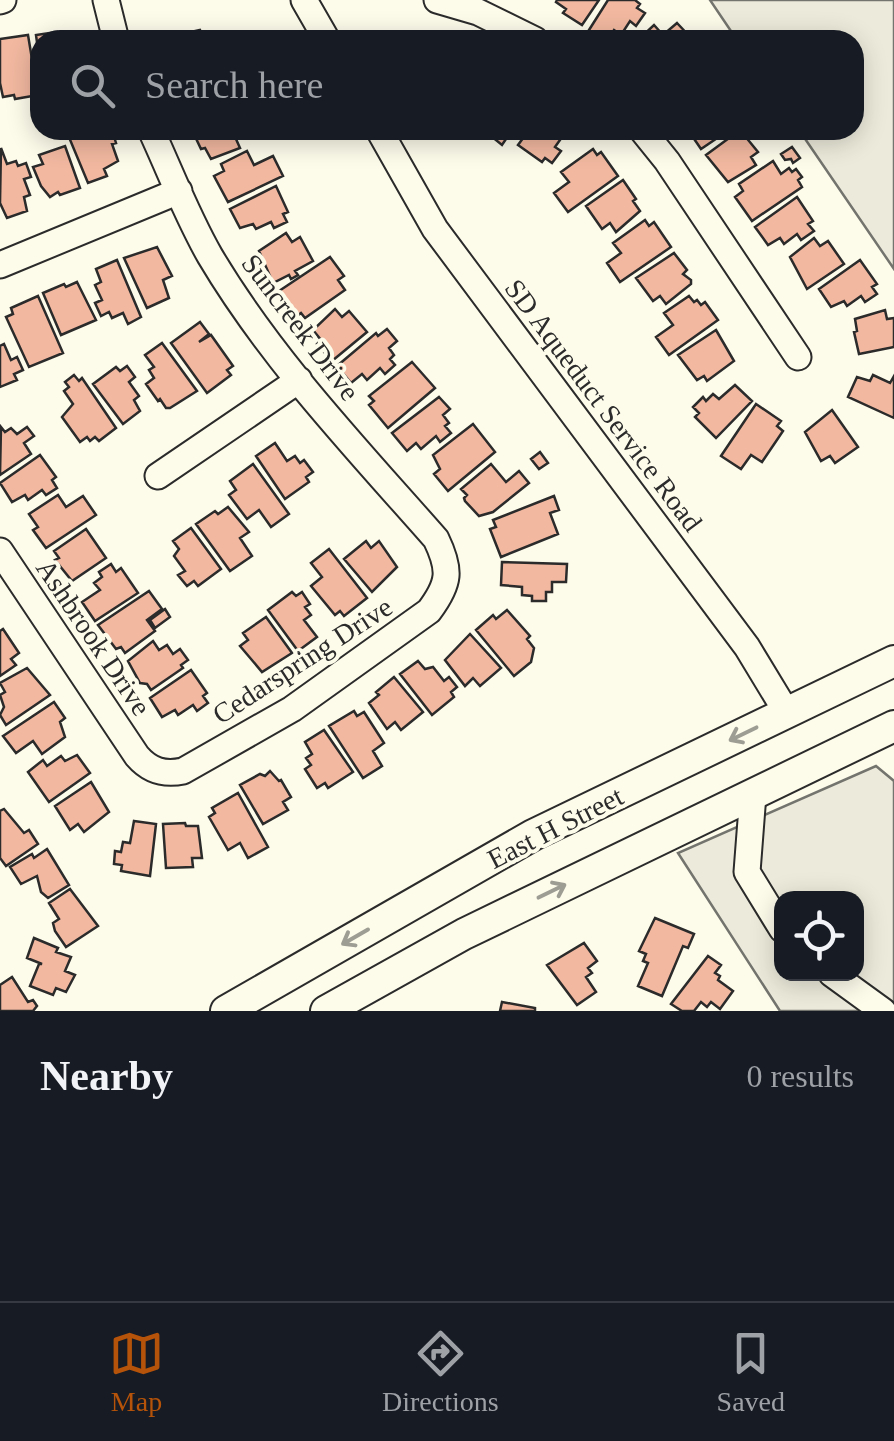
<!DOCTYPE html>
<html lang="en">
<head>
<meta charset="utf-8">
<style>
  body { margin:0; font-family:"Times New Roman",serif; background:#242831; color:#f1f3f6 }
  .controls { position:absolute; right:30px; bottom:30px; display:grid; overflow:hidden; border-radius:20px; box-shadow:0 5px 25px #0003 }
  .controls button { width:90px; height:90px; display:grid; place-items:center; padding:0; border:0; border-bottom:2px solid #363941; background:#171b24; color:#f1f3f6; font:50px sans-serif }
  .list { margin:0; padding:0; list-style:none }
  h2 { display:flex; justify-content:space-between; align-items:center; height:130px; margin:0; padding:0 40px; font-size:42px }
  h2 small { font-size:32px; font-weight:400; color:#9ea1a6 }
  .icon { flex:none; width:55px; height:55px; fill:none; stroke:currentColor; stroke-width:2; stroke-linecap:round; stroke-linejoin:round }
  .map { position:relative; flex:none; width:894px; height:1011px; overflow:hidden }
  .search { position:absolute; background:#171b24; box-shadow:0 5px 25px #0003; left:30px; right:30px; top:30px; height:110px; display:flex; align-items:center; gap:25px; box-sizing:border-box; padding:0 35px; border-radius:30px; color:#9ea1a6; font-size:38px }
  .sheet { height:290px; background:#171b24 }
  nav { display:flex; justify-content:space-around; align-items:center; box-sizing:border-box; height:140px; border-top:2px solid #363941; background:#171b24; font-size:28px; color:#9ea1a6 }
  nav a { display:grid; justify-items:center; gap:5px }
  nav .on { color:#b45309 }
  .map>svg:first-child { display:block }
</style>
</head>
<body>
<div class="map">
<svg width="894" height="1011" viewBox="0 0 894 1011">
  <rect width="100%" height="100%" fill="#fdfbea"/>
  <path fill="#ecebdb" stroke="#74746e" stroke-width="2.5" fill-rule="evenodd" d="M710 0H894V269L799 130H854V40H737Z
    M876 766 894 781V1011H780L678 853ZM782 898H856V974H782Z"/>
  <path fill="#f2b8a0" stroke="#2b2b2b" stroke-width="2.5" d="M557 0H599L582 25 563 13 566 9 556 2Z
    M608 0H635L640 4 637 8 645 13 636 26 630 21 621 35 614 30 608 40H603L589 30Z
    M677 23 693 40H638L654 25 663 35Z
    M200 30 205 40H175L191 32Z
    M57 32 59 40H40V64L36 35Z
    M28 35 38 95 15 99 14 95 3 97 0 83V39Z
    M66 130H112L116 143 112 144 118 161 104 169 107 176 88 183Z
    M192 130H251L236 139 240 148 211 159 205 148 201 149Z
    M495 130 508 136 502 145 491 136Z
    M529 130H560L565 133 555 147 561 151 552 163 545 158 542 162 518 145Z
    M688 130H729L701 149Z
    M740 130 758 152 751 157 756 165 728 182 706 155Z
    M65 146 80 188 60 195 58 192 50 197 41 186 33 167 43 164 39 155Z
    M792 147 800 158 793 163 791 159 785 160 781 154Z
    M1 148 7 164 16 161 18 166 26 163 31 177 24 179 30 195 24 197 27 211 7 218 0 203Z
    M593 149 597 155 601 152 618 176 568 212 554 193 569 182 561 172Z
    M247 151 254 165 273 156 283 176 228 202 214 176 224 171 221 164Z
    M773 161 781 174 789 168 792 172 796 169 802 177 798 180 802 187 752 221 735 197 743 191 739 184Z
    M623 180 636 199 633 201 640 211 616 232 610 223 602 229 586 206Z
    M276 186 288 212 283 214 287 222 274 228 271 222 256 229 253 224 240 228 230 209Z
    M797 197 813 221 808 224 814 231 801 240 797 234 784 244 780 238 768 245 755 227Z
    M645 220 649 226 654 222 671 247 620 282 607 263 621 253 613 243Z
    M286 233 292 242 300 237 313 261 295 271 298 275 291 279 289 275 273 283 259 251Z
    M814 238 820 246 828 241 844 264 807 289 790 257Z
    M157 247 172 276 163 280 169 298 147 308 124 258Z
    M674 253 687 270 683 274 691 280V284L666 304 660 296 653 301 636 278Z
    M330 257 344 276 338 280 345 290 305 318 301 313 297 316 279 291Z
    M117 260 141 317 128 324 123 313 112 318 109 312 101 316 95 303 102 300 95 285 101 282 96 269Z
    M860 260 877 284 872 287 877 294 865 302 861 296 847 306 844 301 831 307 819 289Z
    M77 282 96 320 61 335 43 293 64 284 66 287Z
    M38 296 63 353 29 367 6 317 13 314 11 308Z
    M689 296 694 302 697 300 701 305 705 302 718 320 669 355 656 337 673 325 664 313Z
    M335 309 342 317 349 311 367 332 332 361 317 344 321 340 313 330Z
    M885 310 887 319 894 318V347L859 354 854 332 857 331 855 319Z
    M200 322 209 334 199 342 211 335 233 366 227 370 231 375 207 393 171 343Z
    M387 329 397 341 389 348 394 355 390 359 395 365 385 374 380 368 367 380 362 374 351 383 337 366 376 333 378 336Z
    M716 330 734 361 707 381 704 376 697 380 678 355Z
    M162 343 197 391 170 408H166L160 399 158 401 146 384 154 378 149 370 154 367 145 355Z
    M4 344 11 360 17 357 23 370 14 374 17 380 0 387V346Z
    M412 362 435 388 388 428 369 405 374 401 369 396Z
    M127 366 135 377 129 382 139 396 134 400 140 411 123 424 93 384 116 367 120 371Z
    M74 375 79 381 82 378 116 428 99 441 95 437 90 441 87 437 80 442 62 417 73 404 64 391 69 387 65 382Z
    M873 375 890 383 894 376V418L848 397 857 377 870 381Z
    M735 385 752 401 716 438 695 417 699 413 693 407 703 397 706 401 713 394 719 399Z
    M439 397 450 409 443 415 449 423 445 426 451 433 440 442 436 436 421 449 416 443 407 451 392 433Z
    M756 404 781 421 777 426 783 431 762 462 751 455 741 469 721 456Z
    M832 410 858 447 835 463 830 456 821 461 805 432Z
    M473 424 495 452 448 491 434 474 440 469 433 455Z
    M1 427 5 432 11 428 17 434 27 427 34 436 24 443 31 454 0 475Z
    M275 443 287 461 295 456 300 463 304 460 313 472 306 477 309 482 285 499 256 456Z
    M540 452 548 463 539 469 531 459Z
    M40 455 56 477 52 480 57 488 46 495 42 490 28 500 25 495 12 502 0 483Z
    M253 464 289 514 271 527 259 510 247 519 229 495 236 490 230 481Z
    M491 464 506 482 519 471 529 483 493 512 479 516 465 501 464 498 467 495 461 489Z
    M58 495 66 507 83 496 96 515 46 548 33 530 38 527 29 514Z
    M554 496 559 510 550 513 558 534 501 557 490 529 496 527 493 520Z
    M228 507 249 532 240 538 252 556 230 571 196 524 215 511 218 514Z
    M191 528 221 569 198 586 194 581 187 586 178 575 185 571 174 556 179 549 173 541Z
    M86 529 106 558 72 581 55 560 59 558 54 551Z
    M366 541 371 548 379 541 397 567 372 592 344 559Z
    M329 549 367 598 344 616 340 611 335 615 311 586 322 577 311 563Z
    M502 562 567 564 566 582H552V592H546V601H532V596L522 595V587L501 585Z
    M111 564 116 572 121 568 138 593 95 621 82 602 100 590 94 583 102 577 99 572Z
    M149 591 162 609 147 620 155 631 125 653 121 647 116 649 98 625Z
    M292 592 296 596 302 592 310 604 305 607 311 615 304 620 317 637 298 651 268 610Z
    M165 609 170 617 155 628 150 620Z
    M507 610 530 636 527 639 534 648 531 662 514 676 476 630 493 615 496 619Z
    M266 617 292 653 262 672 240 646 248 640 243 633Z
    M3 629 19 653 11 659 16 665 0 676V631Z
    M470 634 501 668 480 686 473 678 465 686 445 660Z
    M153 641 159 650 167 645 173 654 180 649 188 660 181 665 183 668 151 690 147 684 140 683 128 661Z
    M418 661 425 669 433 667 444 681 449 677 457 687 451 692 454 697 432 715 400 674Z
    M27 668 50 695 6 725 0 715 4 707 0 695 5 692 0 683Z
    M191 670 207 693 203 696 208 703 197 711 193 705 178 715 175 710 162 717 150 698Z
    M394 677 423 712 401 730 395 722 387 729 369 703 379 695 376 692Z
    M54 702 65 718 60 722 65 737 42 754 33 741 16 753 3 736Z
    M354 711 357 716 364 712 384 743 373 751 382 766 363 778 329 726Z
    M324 730 353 772 328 788 325 783 317 788 305 769 311 765 306 758 312 754 305 742Z
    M77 755 90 773 49 802 28 772 43 760 47 766 61 756 65 761Z
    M270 771 279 781 281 780 291 797 283 802 288 810 263 824 240 785 260 774 265 776Z
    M91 782 109 812 84 832 78 824 70 830 55 806Z
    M238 793 268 847 248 858 240 843 228 850 209 817 215 813 212 808Z
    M4 809 24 833 29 830 38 844 6 866 0 858V811Z
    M134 821 156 824 150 876 121 871 122 865 114 864 115 851 121 852 123 842 130 843Z
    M185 823 186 826H198L202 858H192L193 867 166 868 163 824Z
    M47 849 69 885 48 898 41 892 37 876 21 884 10 867 32 854 34 858Z
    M70 889 98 926 66 947 55 931 53 923 59 919 49 903Z
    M655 918 694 934 688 948 683 946 662 996 638 986 648 963 643 961 646 954 639 951Z
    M34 938 58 948 56 952 71 957 65 971 75 975 66 992 56 988 53 995 30 986 39 964H42L27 958Z
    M584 943 597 961 588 968 592 973 586 977 596 992 577 1005 547 965Z
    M708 956 721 965 715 973 720 976 718 980 733 991 720 1009 711 1002 707 1007 701 1002 694 1011H682L671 1004Z
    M12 977 28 1002 33 1000 37 1006 33 1011H0V985Z
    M502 1002 535 1008V1011H500Z"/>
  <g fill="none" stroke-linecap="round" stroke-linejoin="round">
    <defs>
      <path id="minor" d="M106 0 116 40
        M304 0 327 40
        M437 0 478 12 535 40
        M0 1 3 0
        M379 130 435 229 747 647 787 713
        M642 130 667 161 798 357
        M0 265 179 191
        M158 476 299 380
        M0 551 137 756C150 771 164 775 183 771L292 709 429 611C450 583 451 570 436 539 357 449 271 359 210 256 187 216 170 171 151 130
        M753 794 747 872 782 929
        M832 974 883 1011"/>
      <path id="major" d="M226 1011 533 835 894 661
        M326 1011 464 934 894 726"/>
    </defs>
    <use href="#minor" stroke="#2b2b2b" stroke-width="29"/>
    <use href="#major" stroke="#2b2b2b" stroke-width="34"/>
    <use href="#minor" stroke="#fdfbea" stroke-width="25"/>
    <use href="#major" stroke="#fdfbea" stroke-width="30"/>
  </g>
  <defs><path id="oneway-shaft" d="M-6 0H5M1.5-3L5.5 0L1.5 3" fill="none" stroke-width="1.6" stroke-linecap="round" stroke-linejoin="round" transform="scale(2.5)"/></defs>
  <g stroke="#9e9d94">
    <use href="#oneway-shaft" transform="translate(743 734) rotate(154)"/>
    <use href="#oneway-shaft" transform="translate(552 891) rotate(-26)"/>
    <use href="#oneway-shaft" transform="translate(355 937) rotate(150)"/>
  </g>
  <g text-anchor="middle" stroke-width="8" stroke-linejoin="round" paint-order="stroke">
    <g font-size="28" fill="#2b2b2b" stroke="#fdfbea">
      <text transform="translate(301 327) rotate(53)" y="10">Suncreek Drive</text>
      <text transform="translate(604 405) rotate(53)" y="10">SD Aqueduct Service Road</text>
      <text transform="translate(94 637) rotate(56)" y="10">Ashbrook Drive</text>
      <text transform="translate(302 660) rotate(-33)" y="10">Cedarspring Drive</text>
      <text transform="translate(555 827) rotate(-27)" y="10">East H Street</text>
    </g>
  </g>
</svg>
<div class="controls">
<button><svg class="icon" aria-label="locate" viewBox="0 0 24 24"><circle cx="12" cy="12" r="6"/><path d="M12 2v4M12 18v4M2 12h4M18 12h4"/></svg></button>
</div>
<div class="search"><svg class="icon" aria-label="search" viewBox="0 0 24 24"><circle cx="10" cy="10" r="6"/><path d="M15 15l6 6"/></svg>Search here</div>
</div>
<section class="sheet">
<h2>Nearby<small>0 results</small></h2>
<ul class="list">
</ul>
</section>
<nav>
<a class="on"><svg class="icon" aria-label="map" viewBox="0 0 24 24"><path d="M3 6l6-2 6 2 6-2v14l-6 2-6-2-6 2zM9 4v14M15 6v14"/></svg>Map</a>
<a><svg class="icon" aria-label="directions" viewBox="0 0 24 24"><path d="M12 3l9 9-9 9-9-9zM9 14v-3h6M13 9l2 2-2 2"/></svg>Directions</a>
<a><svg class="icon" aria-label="saved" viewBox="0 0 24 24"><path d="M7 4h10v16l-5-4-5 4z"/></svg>Saved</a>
</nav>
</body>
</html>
